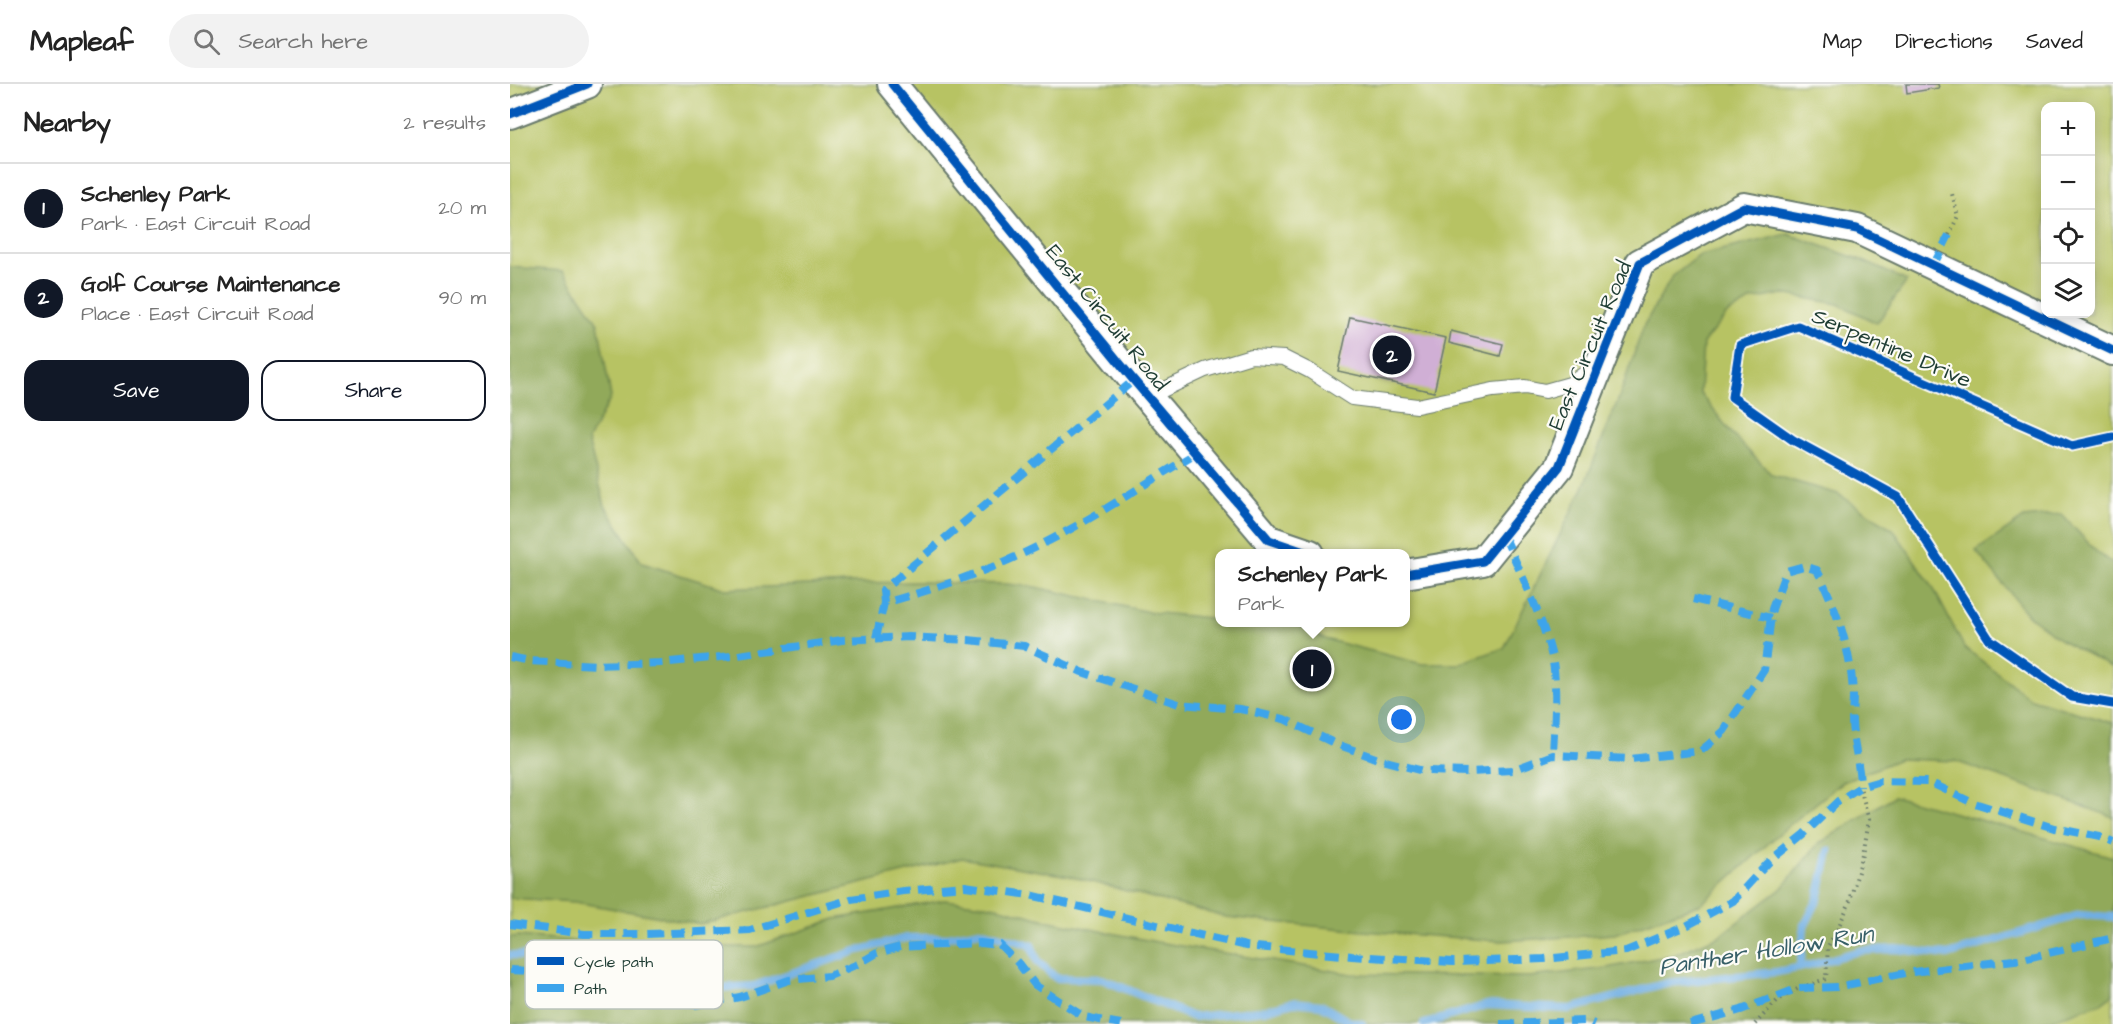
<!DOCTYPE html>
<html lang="en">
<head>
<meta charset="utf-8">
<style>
  body { margin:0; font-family:"Architects Daughter",sans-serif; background:#f2f2f2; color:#222 }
  .controls { position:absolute; right:18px; top:18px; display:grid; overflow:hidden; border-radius:12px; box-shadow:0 3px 15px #0003 }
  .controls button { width:54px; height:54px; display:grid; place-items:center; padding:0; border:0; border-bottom:2px solid #e0e0e0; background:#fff; color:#222; font:30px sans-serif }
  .you { position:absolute; left:892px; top:636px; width:21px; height:21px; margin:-15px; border:4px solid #fff; border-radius:50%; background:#1a73e8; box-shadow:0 0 0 9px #1a73e833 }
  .badge { display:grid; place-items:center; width:39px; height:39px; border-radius:50%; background:#111827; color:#fff; font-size:20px; font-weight:700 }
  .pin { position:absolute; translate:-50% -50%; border:3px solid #fff; box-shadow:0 2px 6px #0006 }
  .popup { position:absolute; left:705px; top:465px; width:195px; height:78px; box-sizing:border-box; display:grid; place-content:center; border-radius:12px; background:#fff; filter:drop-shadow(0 2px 4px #0005); font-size:20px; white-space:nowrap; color:#767676 }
  .popup b { font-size:22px; color:#222 }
  .popup::after { content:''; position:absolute; left:50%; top:100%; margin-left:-12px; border:12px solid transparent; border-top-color:#fff }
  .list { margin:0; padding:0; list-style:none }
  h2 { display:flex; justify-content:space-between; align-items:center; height:78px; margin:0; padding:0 24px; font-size:26px }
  h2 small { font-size:20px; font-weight:400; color:#767676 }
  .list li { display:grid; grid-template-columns:39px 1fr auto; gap:18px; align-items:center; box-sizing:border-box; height:90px; padding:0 24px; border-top:2px solid #e0e0e0 }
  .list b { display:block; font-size:22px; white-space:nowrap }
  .list p { margin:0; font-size:20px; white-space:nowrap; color:#767676 }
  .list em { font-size:20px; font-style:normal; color:#767676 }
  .actions { display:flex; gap:12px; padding:18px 24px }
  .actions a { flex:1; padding:14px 0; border:2px solid #111827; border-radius:18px; text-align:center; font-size:21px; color:#111827 }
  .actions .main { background:#111827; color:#fff }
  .icon { flex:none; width:33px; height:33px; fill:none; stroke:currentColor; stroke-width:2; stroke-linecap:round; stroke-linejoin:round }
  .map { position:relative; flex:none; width:1603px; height:940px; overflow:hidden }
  header { display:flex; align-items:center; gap:36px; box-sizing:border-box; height:84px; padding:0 30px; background:#fff; border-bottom:2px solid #e0e0e0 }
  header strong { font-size:28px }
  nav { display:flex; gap:33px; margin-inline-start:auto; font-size:21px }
  .search { width:420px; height:54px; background:#f2f2f2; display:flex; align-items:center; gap:15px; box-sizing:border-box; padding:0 21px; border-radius:33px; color:#767676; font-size:22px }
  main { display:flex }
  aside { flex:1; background:#fff }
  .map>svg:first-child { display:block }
</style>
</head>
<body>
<header>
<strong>Mapleaf</strong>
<div class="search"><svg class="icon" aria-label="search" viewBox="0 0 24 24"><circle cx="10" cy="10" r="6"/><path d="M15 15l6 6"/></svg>Search here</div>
<nav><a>Map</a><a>Directions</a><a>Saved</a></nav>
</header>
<main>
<aside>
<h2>Nearby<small>2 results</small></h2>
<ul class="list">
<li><span class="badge">1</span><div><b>Schenley Park</b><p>Park · East Circuit Road</p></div><em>20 m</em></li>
<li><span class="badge">2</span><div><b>Golf Course Maintenance</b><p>Place · East Circuit Road</p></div><em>90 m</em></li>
</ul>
<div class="actions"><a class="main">Save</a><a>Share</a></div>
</aside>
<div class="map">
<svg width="1603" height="940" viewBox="0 0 1603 940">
  <rect width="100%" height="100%" fill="#fdfcf7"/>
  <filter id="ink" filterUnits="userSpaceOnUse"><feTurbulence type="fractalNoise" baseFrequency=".0167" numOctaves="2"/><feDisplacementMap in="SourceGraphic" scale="12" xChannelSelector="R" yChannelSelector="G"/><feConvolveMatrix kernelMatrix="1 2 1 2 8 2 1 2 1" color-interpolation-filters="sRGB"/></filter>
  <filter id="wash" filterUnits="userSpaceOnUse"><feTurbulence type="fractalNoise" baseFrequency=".008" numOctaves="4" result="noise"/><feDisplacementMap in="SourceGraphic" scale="24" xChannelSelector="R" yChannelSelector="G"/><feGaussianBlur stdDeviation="1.35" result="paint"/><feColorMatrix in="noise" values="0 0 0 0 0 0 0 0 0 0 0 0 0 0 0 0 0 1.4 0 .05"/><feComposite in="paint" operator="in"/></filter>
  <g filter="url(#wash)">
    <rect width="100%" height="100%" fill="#f2ebd3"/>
    <path fill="#b7c364" stroke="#6b804c" stroke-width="1.5" fill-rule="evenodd" d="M0 0H1603V940H0ZM1536 22H1580V230H1536ZM709 470H895V538H709Z"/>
    <path fill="#91a95a" stroke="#587347" stroke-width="1.5" d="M1278 150 1351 176 1397 197 1367 239 1328 220 1273 210 1242 216 1218 229 1193 259 1190 309 1223 351 1262 391 1328 410 1383 445 1422 502 1454 563 1521 615 1603 639V733L1445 677 1390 675 1332 698 1270 749 1191 820 1105 850 992 857 853 847 716 833 559 792 452 774 191 840 65 818 0 814V183L53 187 88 239 101 313 78 356 95 422 132 479 215 505 340 499 409 498 496 500 525 503 639 528 709 535V538L785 539 815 555 912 580H948L994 564 1073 404 1110 311 1134 241 1162 193 1190 171Z
      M1551 430 1587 468 1603 480V584L1551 556 1519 532 1466 467 1514 434Z
      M1384 712 1603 773V910L1591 919 1528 940H0V853L9 852 124 862 246 863 325 835 434 816 483 822 540 837 647 858 842 890 1019 893 1097 884 1166 870 1209 852 1271 805 1308 760Z"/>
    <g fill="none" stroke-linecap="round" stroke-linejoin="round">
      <path stroke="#6faee2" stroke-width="8" d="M0 871 58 873 164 906 244 902 346 867 396 854H433L470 847 521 861 528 878 546 894 592 895 683 933 755 926 784 918 811 921 838 937 852 940
        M1288 884 1291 877 1294 843 1308 815 1319 767
        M914 940 977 921 1060 925 1157 899 1267 888 1298 882 1349 867 1386 865 1438 871 1569 831 1603 833"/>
    </g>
    <g id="blocks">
      <path fill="#d0afd5" d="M1396 0H1428L1429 4 1397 9Z
        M840 233 936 254 924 308 828 287Z
        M941 247 993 260 990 272 939 259Z"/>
    </g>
  </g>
  <g filter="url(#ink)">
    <use href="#blocks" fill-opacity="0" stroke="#697a6c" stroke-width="1.5"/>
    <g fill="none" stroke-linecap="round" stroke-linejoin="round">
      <defs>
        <path id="service" d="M638 313 695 286 741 272 774 274 800 287 842 314 907 322 983 306 1015 303 1035 307 1060 300 1084 283"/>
        <path id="minor" d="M382 0 621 293 759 456 800 470
          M0 30 77 0
          M895 490 973 477 1049 383 1130 179 1234 123 1347 145 1603 267"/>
      </defs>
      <use href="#service" stroke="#697a6c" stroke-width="16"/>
      <use href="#minor" stroke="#697a6c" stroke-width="32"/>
      <path stroke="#697a6c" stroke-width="4" stroke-dasharray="1.5 4.5" stroke-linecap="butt" d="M1439 151 1448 132 1442 110
        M1245 940 1267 917 1289 904 1316 895 1318 862 1327 846 1339 820 1353 770 1359 736 1350 703"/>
      <use href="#service" stroke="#fff" stroke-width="14"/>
      <use href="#minor" stroke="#fff" stroke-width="28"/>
      <path stroke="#3da4eb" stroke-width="8" stroke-dasharray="15 8" stroke-linecap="butt" d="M1423 182 1439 151
        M994 451C1011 491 1032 531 1042 573 1048 599 1044 643 1043 671
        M1183 515 1261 534
        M374 519 373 506 624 296
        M366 554 374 519C418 507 461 493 503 474 567 446 626 405 686 369
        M0 573 20 577 86 581 151 579 221 572 332 556 399 553 458 556 514 562 572 588 669 620 730 625 774 635 824 659 868 675 913 687 961 688 1003 686 1043 671 1120 675 1191 667 1214 647 1254 586 1262 525 1276 487 1294 482 1307 486C1327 526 1341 566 1343 610 1343 620 1342 629 1342 638 1343 660 1350 681 1350 703
        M0 840 74 850H136L240 846 341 815 393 807 455 802 520 811 736 862 842 872 943 878 1034 875 1116 867 1176 842 1223 817 1258 779 1294 750 1328 717 1350 703 1370 697 1419 698 1461 718 1544 744 1589 753 1603 759
        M0 886 23 887 42 882 62 885 125 907 185 921 230 913 279 896 319 892 348 880 367 869 390 863 470 859 490 861 508 879 525 901 574 933 611 940
        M990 940 1077 937 1084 940
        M1180 940 1231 926 1289 904 1327 903 1395 889 1513 875 1603 854"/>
      <defs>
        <path id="cycleway" d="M382 0 621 293 759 456 800 470
          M0 30 77 0
          M1603 353 1562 362 1288 242 1230 261 1222 313 1283 356 1388 413 1479 555 1562 613 1603 620
          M895 490 973 477 1049 383 1130 179 1234 123 1347 145 1603 267"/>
      </defs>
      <use href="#cycleway" stroke="#fdfcf7" stroke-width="13"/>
      <use href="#cycleway" stroke="#0057b8" stroke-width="9"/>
    </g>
  </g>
  <g text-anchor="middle" stroke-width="4.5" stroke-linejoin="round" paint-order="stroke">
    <g font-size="22" fill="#1f3d34" stroke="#fdfcf7">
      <text transform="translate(598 233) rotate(51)" y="8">East Circuit Road</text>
      <text transform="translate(1079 261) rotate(-67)" y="8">East Circuit Road</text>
      <text transform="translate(1382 263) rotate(23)" y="8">Serpentine Drive</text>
    </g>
    <g font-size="24" font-style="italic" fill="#375f68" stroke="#fdfcf7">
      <text transform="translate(1256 866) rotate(-9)" y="8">Panther Hollow Run</text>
    </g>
  </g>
  <rect x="15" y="856" width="198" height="69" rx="9" fill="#fdfcf7" stroke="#bac3bc" stroke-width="1.5"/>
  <rect x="27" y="873" width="27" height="8" fill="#0057b8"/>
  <rect x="27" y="900" width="27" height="8" fill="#3da4eb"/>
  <g font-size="16" fill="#1f3d34">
    <text x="64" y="883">Cycle path</text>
    <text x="64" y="910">Path</text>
  </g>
</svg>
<div class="controls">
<button>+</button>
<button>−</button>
<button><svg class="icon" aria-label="locate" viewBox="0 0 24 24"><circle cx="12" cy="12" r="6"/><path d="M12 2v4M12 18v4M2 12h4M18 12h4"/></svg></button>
<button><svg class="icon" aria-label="layers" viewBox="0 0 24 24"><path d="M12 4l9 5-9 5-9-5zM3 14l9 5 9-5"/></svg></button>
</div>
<div class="you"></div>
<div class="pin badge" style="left:802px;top:585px">1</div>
<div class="popup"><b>Schenley Park</b>Park</div>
<div class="pin badge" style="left:882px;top:271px">2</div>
</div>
</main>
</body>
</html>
